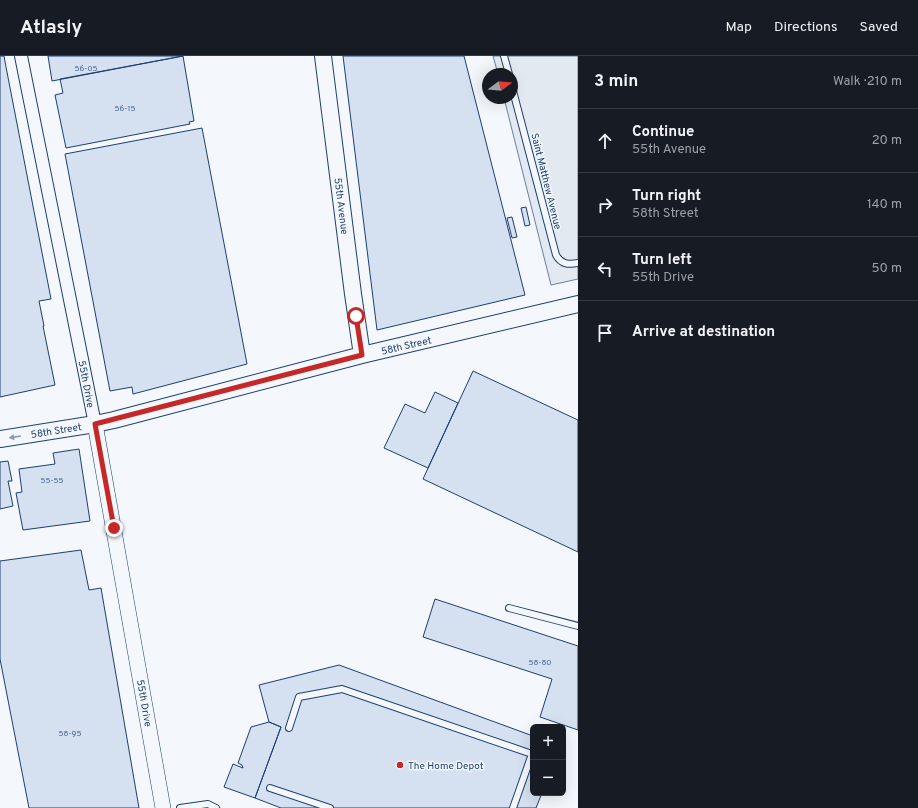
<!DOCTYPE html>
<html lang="en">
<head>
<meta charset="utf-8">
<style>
  body { margin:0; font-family:Overpass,sans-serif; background:#20242c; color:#f1f3f6 }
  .controls { position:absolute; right:12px; bottom:12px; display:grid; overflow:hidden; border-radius:6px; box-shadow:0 4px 16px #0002 }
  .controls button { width:36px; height:36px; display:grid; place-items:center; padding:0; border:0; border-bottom:1px solid #363941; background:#171b24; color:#f1f3f6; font:20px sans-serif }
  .compass { position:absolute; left:482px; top:12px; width:36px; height:36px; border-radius:50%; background:#171b24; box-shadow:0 4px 16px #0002; rotate:74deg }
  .stop { position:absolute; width:12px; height:12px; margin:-9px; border:3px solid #c62828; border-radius:50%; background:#fff }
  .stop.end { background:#c62828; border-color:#fff; box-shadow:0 1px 4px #0008 }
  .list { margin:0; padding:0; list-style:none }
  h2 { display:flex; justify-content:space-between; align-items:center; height:52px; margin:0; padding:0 16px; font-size:17px }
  h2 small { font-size:13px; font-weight:400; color:#9ea1a6 }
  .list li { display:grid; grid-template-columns:26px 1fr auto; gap:12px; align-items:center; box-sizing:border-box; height:64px; padding:0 16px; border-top:1px solid #363941 }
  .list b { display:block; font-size:15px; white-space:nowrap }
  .list p { margin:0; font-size:13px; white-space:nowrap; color:#9ea1a6 }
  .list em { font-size:13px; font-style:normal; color:#9ea1a6 }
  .icon { flex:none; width:22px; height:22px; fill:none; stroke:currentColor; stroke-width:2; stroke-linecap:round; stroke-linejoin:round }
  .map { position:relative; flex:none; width:578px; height:752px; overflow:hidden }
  header { display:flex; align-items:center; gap:24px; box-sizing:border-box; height:56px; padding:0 20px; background:#171b24; border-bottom:1px solid #363941 }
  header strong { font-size:19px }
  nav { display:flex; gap:22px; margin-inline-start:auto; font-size:14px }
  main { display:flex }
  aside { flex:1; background:#171b24 }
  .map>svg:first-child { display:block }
</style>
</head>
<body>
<header>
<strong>Atlasly</strong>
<nav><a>Map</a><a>Directions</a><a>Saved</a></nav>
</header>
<main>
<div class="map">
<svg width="578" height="752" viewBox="0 0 578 752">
  <rect width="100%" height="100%" fill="#f4f7fb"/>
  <path fill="#e3e9f0" stroke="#687fa3" d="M493 0H578V223L551 229 504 42H512V18H498Z"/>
  <path fill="#d5e0f0" stroke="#1d3f73" d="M0 0H4L6 11 51 243 39 245 44 270H43L55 329 0 341Z
    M48 0H183L52 25Z
    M183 0 194 65 189 66 190 68 66 92 55 39 63 37 60 23Z
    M343 0H464L525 239 377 274Z
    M202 72 247 308 133 338 132 331 110 335 65 98Z
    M526 151 530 169 525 170 521 152Z
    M512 161 517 181 512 182 507 162Z
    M473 315 578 364V496L423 423Z
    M435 336 458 347 428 412 384 392 405 348 425 357Z
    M79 393 90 465 23 474 16 437 22 436 19 413 55 408 53 397Z
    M8 405 12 425H8L13 450 0 453V406Z
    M81 494 89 534 101 532 139 752H29L0 603V505Z
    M435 543 578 590V674L540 661 552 623 423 581Z
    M339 609 533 680V737H542L536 752H281L255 742 281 671 269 666 259 629Z
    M269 666 281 671 255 742 224 731 233 708 243 712 242 709 238 707 251 671Z"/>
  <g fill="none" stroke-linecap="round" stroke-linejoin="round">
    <defs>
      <path id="service" d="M504 0 509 18
        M512 31 556 199C561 208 568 209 578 207
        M509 552 578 570
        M289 672 299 641 342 633 532 698 513 752
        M270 732 330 752
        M180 752 208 748 216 752"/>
      <path id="minor" d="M21 0 95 368"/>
      <path id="tertiary" d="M95 368 163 752"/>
      <path id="secondary" d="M323 0 353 238 362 299
        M0 383 95 368 114 364 362 299 578 248"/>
    </defs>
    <use href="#service" stroke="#1d3f73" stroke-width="8"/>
    <use href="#minor" stroke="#1d3f73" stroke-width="14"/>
    <use href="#tertiary" stroke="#1d3f73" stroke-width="16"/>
    <use href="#secondary" stroke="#1d3f73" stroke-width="18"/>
    <use href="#service" stroke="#f4f7fb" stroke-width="6"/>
    <use href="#minor" stroke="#f4f7fb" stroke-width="12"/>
    <use href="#tertiary" stroke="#f4f7fb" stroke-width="15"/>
    <use href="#secondary" stroke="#f4f7fb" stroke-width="16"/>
  </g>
  <defs><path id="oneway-solid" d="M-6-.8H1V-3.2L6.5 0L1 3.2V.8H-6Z"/></defs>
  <use fill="#889bb7" href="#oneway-solid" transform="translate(15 381) rotate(171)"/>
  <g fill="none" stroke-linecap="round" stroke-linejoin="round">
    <path stroke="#c62828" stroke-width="5" d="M114 472 95 368 362 299 356 260"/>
  </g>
  <circle fill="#c62828" stroke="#f4f7fb" stroke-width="1.5" cx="400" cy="709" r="4"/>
  <g text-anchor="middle" stroke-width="3" stroke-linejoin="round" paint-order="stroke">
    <g font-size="8" fill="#4b6792">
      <text x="86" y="15">56-05</text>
      <text x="125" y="55">56-15</text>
      <text x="52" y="427">55-55</text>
      <text x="540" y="609">58-80</text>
      <text x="70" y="680">58-95</text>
    </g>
    <g font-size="10" fill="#1d3f73" stroke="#f4f7fb">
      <text transform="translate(547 125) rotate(76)" y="4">Saint Matthew Avenue</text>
      <text transform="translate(342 150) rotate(83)" y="4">55th Avenue</text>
      <text transform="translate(406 289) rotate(-13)" y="4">58th Street</text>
      <text transform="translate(87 328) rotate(79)" y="4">55th Drive</text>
      <text transform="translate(56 374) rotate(-9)" y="4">58th Street</text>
      <text transform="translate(145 647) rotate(80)" y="4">55th Drive</text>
    </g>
    <g font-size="10" fill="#1d3f73" stroke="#f4f7fb" text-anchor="start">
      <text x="408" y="713">The Home Depot</text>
    </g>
  </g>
</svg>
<div class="controls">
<button>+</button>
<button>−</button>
</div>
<svg class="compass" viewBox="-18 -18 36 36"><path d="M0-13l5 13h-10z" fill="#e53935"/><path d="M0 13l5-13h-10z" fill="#9ea1a6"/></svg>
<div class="stop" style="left:356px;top:260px"></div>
<div class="stop end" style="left:114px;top:472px"></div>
</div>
<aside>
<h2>3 min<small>Walk · 210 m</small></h2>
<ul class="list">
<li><svg class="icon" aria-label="ahead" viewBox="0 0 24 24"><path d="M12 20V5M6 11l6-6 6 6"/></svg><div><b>Continue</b><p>55th Avenue</p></div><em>20 m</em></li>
<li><svg class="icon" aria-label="right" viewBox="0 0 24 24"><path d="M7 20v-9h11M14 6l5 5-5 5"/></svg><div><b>Turn right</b><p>58th Street</p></div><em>140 m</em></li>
<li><svg class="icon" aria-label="left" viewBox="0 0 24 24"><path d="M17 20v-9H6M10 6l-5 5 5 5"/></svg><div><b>Turn left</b><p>55th Drive</p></div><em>50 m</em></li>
<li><svg class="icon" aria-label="arrive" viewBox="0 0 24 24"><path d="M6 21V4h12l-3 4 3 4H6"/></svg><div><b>Arrive at destination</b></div></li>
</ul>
</aside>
</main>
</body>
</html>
